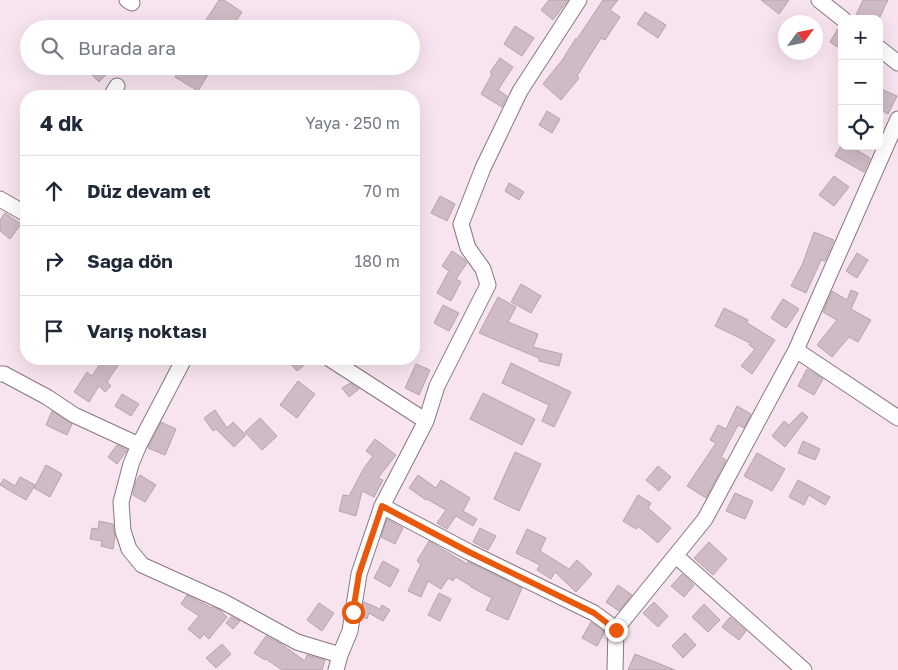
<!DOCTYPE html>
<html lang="tr">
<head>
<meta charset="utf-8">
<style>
  body { margin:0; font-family:"Golos Text",sans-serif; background:#f2f2f3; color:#1f2937 }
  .controls { position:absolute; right:15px; top:15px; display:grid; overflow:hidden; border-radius:10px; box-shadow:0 5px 20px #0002 }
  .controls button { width:45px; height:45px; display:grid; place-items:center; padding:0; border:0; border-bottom:1px solid #e0e1e3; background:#fff; color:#1f2937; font:25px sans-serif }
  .compass { position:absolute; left:778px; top:15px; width:45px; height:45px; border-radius:50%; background:#fff; box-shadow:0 5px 20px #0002; rotate:57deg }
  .stop { position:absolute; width:15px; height:15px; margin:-11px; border:4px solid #ea580c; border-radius:50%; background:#fff }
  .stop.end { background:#ea580c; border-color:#fff; box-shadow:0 1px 5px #0008 }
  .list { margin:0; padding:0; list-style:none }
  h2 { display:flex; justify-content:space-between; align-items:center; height:65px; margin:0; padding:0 20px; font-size:21px }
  h2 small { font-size:16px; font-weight:400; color:#747a83 }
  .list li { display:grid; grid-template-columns:32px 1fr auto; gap:15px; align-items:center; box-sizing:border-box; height:70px; padding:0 20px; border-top:1px solid #e0e1e3 }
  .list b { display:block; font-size:19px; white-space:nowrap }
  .list em { font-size:16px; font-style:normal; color:#747a83 }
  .icon { flex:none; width:28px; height:28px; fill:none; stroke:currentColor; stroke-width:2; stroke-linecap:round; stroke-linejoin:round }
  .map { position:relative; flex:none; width:898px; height:670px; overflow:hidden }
  .search { position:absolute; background:#fff; box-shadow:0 5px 20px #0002; left:20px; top:20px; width:400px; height:55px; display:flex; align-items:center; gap:12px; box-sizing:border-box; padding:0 18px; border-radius:28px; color:#747a83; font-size:19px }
  .panel { position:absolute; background:#fff; box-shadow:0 5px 20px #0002; left:20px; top:90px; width:400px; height:275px; border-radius:20px }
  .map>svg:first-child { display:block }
</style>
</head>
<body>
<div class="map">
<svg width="898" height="670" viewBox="0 0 898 670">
  <rect width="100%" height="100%" fill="#f8e4f0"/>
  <path fill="#cebbc6" stroke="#b5a3ae" d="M219 0H224L242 12 231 29H200Z
    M549 0H568L553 20 541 10Z
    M603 0H618L610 10 620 17 605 40 601 38 577 76 579 78 561 100 543 84 563 59 576 38 577 39Z
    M761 0H789L779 14Z
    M863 0H888L879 19H863L856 15Z
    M645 12 666 25 658 38 637 24Z
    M515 26 534 38 522 56 504 44Z
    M839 27 842 28V50L830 42Z
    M500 58 513 67 498 90 507 96 502 107 481 94 492 74 490 72Z
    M102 66H115L99 82 92 75Z
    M182 66H213L198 91 175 77Z
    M879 88 897 96 888 114 879 109Z
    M547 111 560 119 552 133 539 125Z
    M841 146H850L870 158 864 172 835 156Z
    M834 176 849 187 834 206 819 195Z
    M509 183 524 192 519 200 505 191Z
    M440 196 455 204 447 221 431 213Z
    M5 213 21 224 10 239 0 231V220Z
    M814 232 834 240 825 261 821 260 806 293 791 286 803 263Z
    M452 251 464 259 467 263 456 279 461 282 451 301 437 293 449 271 442 266Z
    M857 253 868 260 857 278 846 271Z
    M521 284 541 296 531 313 511 302Z
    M851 290 858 293 851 309 871 320 858 342 849 337 832 357 817 345 837 320 823 312 832 291 847 300Z
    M498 297 516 307 508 322 538 334 533 347 562 354 559 366 539 361V358L479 333Z
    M783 299 799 309 786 328 771 318Z
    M443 305 459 313 449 331 434 323Z
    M724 308 748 320 747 323 775 340 752 374 741 366 755 349 749 345 750 343 715 326Z
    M103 359H111L119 364 107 382 111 386 105 392 99 386 89 402 74 392 87 372 92 376Z
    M286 359H312L297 371Z
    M511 363 571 392 554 427 542 421 549 405 502 383Z
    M416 364 430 370 419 395 405 388Z
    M807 369 823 379 814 395 798 386Z
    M298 381 315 394 297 418 280 405Z
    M350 383 359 389 349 397 342 388Z
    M483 393 535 419 522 445 470 419Z
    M122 394 139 404 131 416 115 406Z
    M737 406 751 414 744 428 738 425 721 457 726 460 706 498 687 486 716 443 710 440 718 425 726 429Z
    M215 410 227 428 233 422 246 435 234 447 216 429 213 431 204 418Z
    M52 411 72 424 67 435 46 425Z
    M802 412 808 417 785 447 772 436 784 421 789 425Z
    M260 418 277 436 262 450 245 432Z
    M161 422 176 429 165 455 148 448Z
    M375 439 396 455 378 478 383 480 374 497 362 491 356 516 339 511 343 495 349 496 364 468 373 456 366 451Z
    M803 441 820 449 815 460 798 453Z
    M117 445 127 450 117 464 108 457Z
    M515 452 541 464 519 511 494 499Z
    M757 453 785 469 772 491 744 476Z
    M46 465 62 474 50 497 34 488Z
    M658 466 671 477 659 491 646 480Z
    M140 475 156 485 145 502 133 495 136 481Z
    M418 475 436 488 441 480 470 498 463 511 477 519 473 526 456 516 447 529 437 523 446 510 427 499 426 500 409 488Z
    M20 477 35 485 26 500 0 485 4 479 15 486Z
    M798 480 830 497 825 505 809 495 804 505 789 497Z
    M735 493 753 501 745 519 726 511Z
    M638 495 651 503 648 508 671 528 658 543 638 526 636 529 623 521Z
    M387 519 403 528 395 544 381 537Z
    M99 521 113 524 115 537 113 549 101 546 102 541 90 539 92 528 98 529Z
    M480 528 496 536 488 550 473 542Z
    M527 529 546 538 540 551 569 569 577 560 592 574 576 592 555 572 551 579 537 570 540 565 516 553Z
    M429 541 467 564 468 562 522 588 508 620 486 610 492 598 471 587V586L456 577 453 581 448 578 441 589 428 581 421 597 408 591 421 564 417 561Z
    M709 542 727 559 713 575 694 558Z
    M383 561 399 570 390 587 374 578Z
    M682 574 694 585 684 597 671 586Z
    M618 585 632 595 619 611 606 602Z
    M439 593 451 599 440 621 428 615Z
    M187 595 212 608 213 607 220 610 227 617 209 639 204 634 200 639 188 629 199 616 181 604Z
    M364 602 380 609 382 605 390 610 383 621 369 613 367 619 362 617Z
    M654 602 668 616 658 627 643 613Z
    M319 603 334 613 322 631 307 620Z
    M704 604 720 620 708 632 692 617Z
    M231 617 240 621 233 629 226 623Z
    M730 617 746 631 739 640 722 627Z
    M591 622 605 632 597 646 582 638Z
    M685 633 696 645 683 658 672 646Z
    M266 636 281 644 305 661 307 655 325 660 322 670H282L266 659 265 660 254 653Z
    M222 644 231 654 216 668 206 658Z
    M635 654 675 670H628Z"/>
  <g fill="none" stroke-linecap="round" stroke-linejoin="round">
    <defs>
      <path id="minor" d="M127 0 132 3
        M819 0 843 19
        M879 48 898 63
        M111 96 117 86
        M0 199 26 214
        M796 350 898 418
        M184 359 139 445 131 464 121 502 123 531 129 549 142 565 224 602 297 642 340 655
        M330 359 426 421
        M0 374H4L47 397 74 415 139 445
        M382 506 469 552 594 613 616 629
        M676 556 804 670
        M336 670 340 655 350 631 359 574 382 506 426 421 437 386 488 285 483 269 468 248 461 224 483 168 520 91 579 0
        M615 670 616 629 705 519 796 350 898 119"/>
    </defs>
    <use href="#minor" stroke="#877680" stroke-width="17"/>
    <use href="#minor" stroke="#fff" stroke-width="15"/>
  </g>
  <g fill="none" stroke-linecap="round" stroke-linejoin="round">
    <path stroke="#ea580c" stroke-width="6" d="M353 612 359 574 382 506 469 552 594 613 616 630"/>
  </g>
</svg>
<div class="controls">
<button>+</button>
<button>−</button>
<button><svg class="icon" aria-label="locate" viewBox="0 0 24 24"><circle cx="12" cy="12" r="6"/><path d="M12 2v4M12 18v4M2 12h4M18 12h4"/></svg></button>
</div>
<svg class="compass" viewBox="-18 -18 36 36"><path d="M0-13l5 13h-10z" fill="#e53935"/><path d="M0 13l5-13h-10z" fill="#747a83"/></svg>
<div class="stop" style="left:353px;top:612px"></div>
<div class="stop end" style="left:616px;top:630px"></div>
<div class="search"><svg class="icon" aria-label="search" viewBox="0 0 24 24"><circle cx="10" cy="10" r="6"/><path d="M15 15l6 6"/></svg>Burada ara</div>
<section class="panel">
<h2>4 dk<small>Yaya · 250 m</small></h2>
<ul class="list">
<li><svg class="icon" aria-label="ahead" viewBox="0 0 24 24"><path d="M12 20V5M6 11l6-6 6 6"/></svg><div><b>Düz devam et</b></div><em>70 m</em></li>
<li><svg class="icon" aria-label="right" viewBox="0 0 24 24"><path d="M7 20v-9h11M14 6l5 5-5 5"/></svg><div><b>Sağa dön</b></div><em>180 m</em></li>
<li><svg class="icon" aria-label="arrive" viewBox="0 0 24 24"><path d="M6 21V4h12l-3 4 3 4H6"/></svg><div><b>Varış noktası</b></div></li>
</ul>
</section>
</div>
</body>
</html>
